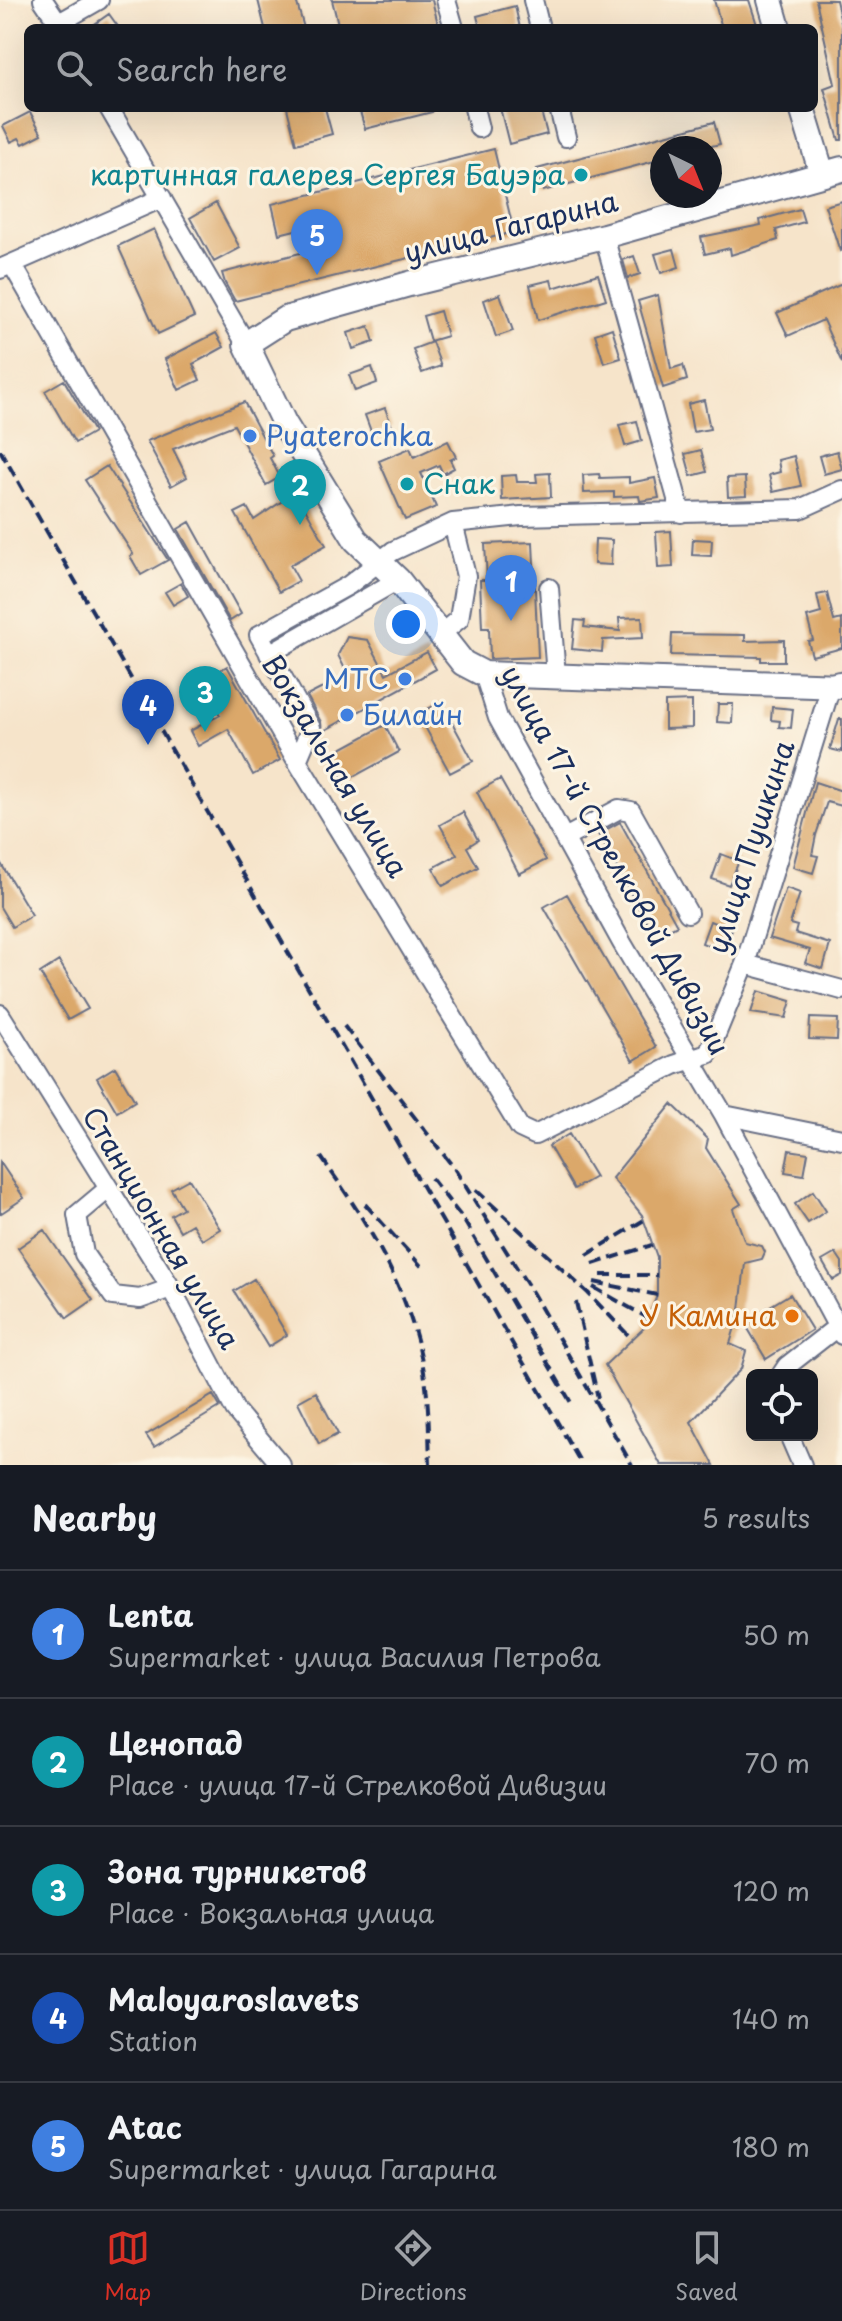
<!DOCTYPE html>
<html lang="en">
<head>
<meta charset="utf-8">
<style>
  body { margin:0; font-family:"Playpen Sans",sans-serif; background:#242831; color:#f1f3f6 }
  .controls { position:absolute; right:24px; bottom:24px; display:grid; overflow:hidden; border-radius:12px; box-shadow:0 8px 32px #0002 }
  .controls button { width:72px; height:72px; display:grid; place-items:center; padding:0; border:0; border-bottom:2px solid #363941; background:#171b24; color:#f1f3f6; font:40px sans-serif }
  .compass { position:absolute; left:650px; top:136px; width:72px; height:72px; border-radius:50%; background:#171b24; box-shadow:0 8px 32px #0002; rotate:137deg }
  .you { position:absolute; left:406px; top:624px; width:28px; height:28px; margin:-20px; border:6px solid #fff; border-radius:50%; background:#1a73e8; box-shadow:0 0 0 12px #1a73e833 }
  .badge { display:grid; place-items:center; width:52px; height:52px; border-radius:50%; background:#d93025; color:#fff; font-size:26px; font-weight:700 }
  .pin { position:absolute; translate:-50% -66px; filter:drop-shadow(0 2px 4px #0008) }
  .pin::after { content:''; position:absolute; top:42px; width:28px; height:24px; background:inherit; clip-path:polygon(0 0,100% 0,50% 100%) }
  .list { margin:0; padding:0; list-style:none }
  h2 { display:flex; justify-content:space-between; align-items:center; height:104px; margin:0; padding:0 32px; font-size:34px }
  h2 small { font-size:26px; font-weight:400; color:#9ea1a6 }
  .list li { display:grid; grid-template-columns:52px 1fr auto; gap:24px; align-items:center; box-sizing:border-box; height:128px; padding:0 32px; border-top:2px solid #363941 }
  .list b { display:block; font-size:30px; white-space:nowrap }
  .list p { margin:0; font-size:26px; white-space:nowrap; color:#9ea1a6 }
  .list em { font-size:26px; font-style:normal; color:#9ea1a6 }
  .icon { flex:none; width:44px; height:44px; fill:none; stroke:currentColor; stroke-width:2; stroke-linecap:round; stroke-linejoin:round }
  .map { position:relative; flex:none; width:842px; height:1465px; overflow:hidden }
  .search { position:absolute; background:#171b24; box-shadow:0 8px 32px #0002; left:24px; right:24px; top:24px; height:88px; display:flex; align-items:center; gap:20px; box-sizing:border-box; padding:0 28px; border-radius:12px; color:#9ea1a6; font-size:30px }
  .sheet { height:744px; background:#171b24 }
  nav { display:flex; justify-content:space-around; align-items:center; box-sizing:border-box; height:112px; border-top:2px solid #363941; background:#171b24; font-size:22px; color:#9ea1a6 }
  nav a { display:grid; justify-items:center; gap:4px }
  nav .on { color:#d93025 }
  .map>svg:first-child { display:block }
</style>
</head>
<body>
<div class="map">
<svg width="842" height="1465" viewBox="0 0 842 1465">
  <rect width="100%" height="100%" fill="#fcf5e5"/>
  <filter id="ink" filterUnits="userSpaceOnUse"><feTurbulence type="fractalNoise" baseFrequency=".0125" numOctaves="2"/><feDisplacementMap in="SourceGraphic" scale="16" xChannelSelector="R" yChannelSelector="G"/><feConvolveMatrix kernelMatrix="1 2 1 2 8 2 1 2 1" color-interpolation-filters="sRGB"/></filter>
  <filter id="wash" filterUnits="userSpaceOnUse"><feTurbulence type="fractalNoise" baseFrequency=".006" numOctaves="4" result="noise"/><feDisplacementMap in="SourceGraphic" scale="32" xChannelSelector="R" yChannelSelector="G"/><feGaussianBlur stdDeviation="1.8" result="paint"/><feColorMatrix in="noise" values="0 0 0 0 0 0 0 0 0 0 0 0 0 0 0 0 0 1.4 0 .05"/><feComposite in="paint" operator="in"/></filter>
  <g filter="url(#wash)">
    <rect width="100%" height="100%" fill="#f6e4ca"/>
    <g id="blocks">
      <path fill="#dba86b" d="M258 0H296L304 28H265Z
        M332 0H432L439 28H339Z
        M714 0H749L758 28H722Z
        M816 0H836L842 26V140H839L824 88 835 84Z
        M515 6 520 28H480L477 16Z
        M109 14 119 28H89Z
        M287 108H325L332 134 296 144Z
        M359 108H432V112L365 129Z
        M500 108H540L547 134 509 144Z
        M30 112 42 134 23 144 19 138 11 142 3 126Z
        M714 122 720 144 703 148H662V159L543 191 537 169Z
        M494 149 514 232 235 301 225 283 222 273 312 250 307 227 279 234 272 204Z
        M842 201V250L840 251 825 206Z
        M216 203 240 248 214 262 190 218Z
        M800 209 804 222 776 230 778 240 731 255 730 248 705 254 701 237 761 225 760 220Z
        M154 229 194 317 158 334 118 246Z
        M674 249 679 267 661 273 655 254Z
        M634 256 640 274 628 278 623 260Z
        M598 274 606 299 538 320 530 285 551 280 553 288Z
        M842 284V363L823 320 788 336 777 313Z
        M500 294 513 331 496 337 484 300Z
        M658 295 671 369 683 365 687 380 663 388 638 301Z
        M440 311 447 336 430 341 423 316Z
        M369 326 374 342 353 349 348 333Z
        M612 328 621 358 604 363 595 334Z
        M216 333 224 347 193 364 200 380 179 390 165 359Z
        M432 342 441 366 422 373 413 349Z
        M372 367 377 383 355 391 349 375Z
        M64 380 94 432 75 443 45 391Z
        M704 400 710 429 693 432 688 404Z
        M244 402 273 456 270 458 280 477 266 485 234 425 173 449 187 477 171 486 147 441Z
        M385 408 392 427 372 434 365 415Z
        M637 421 642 441 625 446 619 425Z
        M448 441 456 457 450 460 454 468 443 474 439 465 421 473 436 507 405 520 379 461 410 448 414 457Z
        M701 450 707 472 691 476 685 454Z
        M837 451 842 469 824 474 819 456Z
        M794 456 801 486 773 492 769 475 780 472 778 460Z
        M107 466 168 560 141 575 130 556 133 554 85 480Z
        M550 473 551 497 502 500 501 476 516 475 517 482H537L536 474Z
        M599 474 600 478 629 477V483L655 478 659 498 640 501 639 496 614 497V492L584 493 583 475Z
        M745 477 746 496 728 497 727 478Z
        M296 492 326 545 290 565 299 581 279 592 235 513 247 507 254 520Z
        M190 522 241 614 230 621 178 529Z
        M671 531 673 567 658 568 656 532Z
        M595 539 612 540 611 565 594 564Z
        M693 539 712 540 711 556 692 555Z
        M533 542 538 657 490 659 489 628H482L480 580H487L485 544Z
        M181 583 188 596 173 605 165 592Z
        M827 593 834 621 842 619V648L812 656 808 641 813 640 807 617 821 613 817 595Z
        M642 617 643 638 603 640 602 652 572 649 575 620 585 621 584 627 620 631 619 618Z
        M672 634 745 635V641L784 640V661H761V657L671 655Z
        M347 637 368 640 386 674 427 652 436 669 322 732 321 722 307 696 348 675 338 655Z
        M227 666 280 760 253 775 228 729 198 746 190 731 220 715 201 681Z
        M692 701V728L665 729V702Z
        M441 702 473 761 450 773 418 714Z
        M718 704H733L732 723 717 722Z
        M772 707 793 709 791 728 779 727 780 721 771 720Z
        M839 719H842V752L830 749Z
        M385 725 399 752 344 782 330 755Z
        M500 779 546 860 519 874 477 792Z
        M815 782 842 791V806L827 802 816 835 812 855 818 856 813 873 793 867Z
        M463 812 478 840 467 847 478 867 443 886 433 868 457 855 440 825Z
        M620 822 677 925 655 937 598 834Z
        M721 854 739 861 729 885 712 879Z
        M0 862 32 915 12 927 0 907Z
        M786 888 800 893 790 924 797 926 795 933 830 944 823 969 805 963 810 950 769 938Z
        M567 894 656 1047 633 1061 544 907Z
        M710 921 732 930 723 952 702 943Z
        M59 961 88 1009 68 1020 40 973Z
        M758 991 791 1001 786 1018 751 1013Z
        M810 1018 838 1019 837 1040 809 1039Z
        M115 1067 135 1101 117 1112 97 1078Z
        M672 1104 708 1139 706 1148 741 1204 733 1209 745 1242 762 1246 765 1252 762 1259 745 1263 740 1310 730 1344 746 1351 741 1369 691 1422 714 1465H661L605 1365 645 1327 657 1295V1257L642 1215 612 1178Z
        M569 1134 595 1177 574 1189 549 1146Z
        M789 1150 808 1153 804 1175 785 1172Z
        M0 1162 24 1198 0 1214Z
        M189 1179 220 1229 202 1240 192 1224 180 1231 171 1215 183 1208 171 1189Z
        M813 1191 826 1211 808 1223 795 1204Z
        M44 1230 93 1300 67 1318 18 1248Z
        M836 1253 842 1262V1275L833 1280 822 1261Z
        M254 1279 287 1335 268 1347 234 1291Z
        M790 1294 812 1330 766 1359 744 1322Z
        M316 1392 338 1434 319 1444 298 1402Z
        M213 1395 220 1407 154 1447 146 1435Z"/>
    </g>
  </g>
  <g filter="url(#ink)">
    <use href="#blocks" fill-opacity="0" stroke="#686e84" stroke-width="2"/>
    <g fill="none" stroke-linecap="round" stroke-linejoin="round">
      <defs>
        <path id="minor" d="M43 0 62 28
          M446 0 454 28
          M533 0 540 28
          M59 23 99 0
          M109 108 246 344
          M474 108 479 128
          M559 108 566 137
          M604 236 681 513
          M12 264 297 761 520 1128 535 1135 674 1065 708 1054 745 964 832 683 839 681
          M0 269 162 198
          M549 588 556 676
          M443 632 459 619 466 576 453 523
          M269 654 398 580
          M484 674 498 718 622 943 724 1115 842 1335
          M297 761 311 728 259 635 349 585 393 551 453 523 521 516 800 509 842 490
          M565 838 619 809 631 811 688 913
          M745 964 842 990
          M0 1014 171 1288 235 1410 281 1465
          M724 1115 842 1139
          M108 1189 77 1215 84 1254 113 1296 140 1299 171 1288
          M781 1375 787 1366 837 1327
          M789 1435 802 1465"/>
        <path id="major" d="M770 0 778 28
          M802 108 822 174
          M842 169 604 236 409 284 285 319 246 344 284 423 356 540 398 580 463 663 484 674 842 686"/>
      </defs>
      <use href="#minor" stroke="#686e84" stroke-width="22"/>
      <use href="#major" stroke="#686e84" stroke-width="28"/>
      <use href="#minor" stroke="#fff" stroke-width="18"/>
      <use href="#major" stroke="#fff" stroke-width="24"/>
      <path stroke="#1b2f5e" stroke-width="4" stroke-dasharray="12 6" stroke-linecap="butt" d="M0 450 582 1465
        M344 1026 454 1168 532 1292 632 1465
        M321 1157C370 1226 412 1293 425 1378 429 1407 429 1436 430 1465
        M431 1178 463 1219 573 1406
        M476 1190 588 1293 632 1339
        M365 1204 423 1268
        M587 1255 644 1220
        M593 1264 652 1245
        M601 1275H657
        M594 1282 657 1295
        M593 1287 648 1318
        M576 1302 598 1398"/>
    </g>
  </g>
  <g fill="#0f9aa8" stroke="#fcf5e5" stroke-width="3">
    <circle cx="581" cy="175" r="8"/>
    <circle cx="407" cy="484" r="8"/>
  </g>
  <g fill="#3f7fe0" stroke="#fcf5e5" stroke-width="3">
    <circle cx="250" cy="436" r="8"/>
    <circle cx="405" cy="679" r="8"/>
    <circle cx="347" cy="715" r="8"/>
  </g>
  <circle fill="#e8710a" stroke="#fcf5e5" stroke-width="3" cx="792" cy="1316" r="8"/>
  <g text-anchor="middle" stroke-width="6" stroke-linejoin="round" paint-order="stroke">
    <g font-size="28" fill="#0d838f" stroke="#fcf5e5" text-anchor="end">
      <text x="565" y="185">картинная галерея Сергея Бауэра</text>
      <text x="423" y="494" text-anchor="start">Снак</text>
    </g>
    <g font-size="28" fill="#1b2f5e" stroke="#fcf5e5">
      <text transform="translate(511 227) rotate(-14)" y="10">улица Гагарина</text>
      <text transform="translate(335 766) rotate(59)" y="10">Вокзальная улица</text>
      <text transform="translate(751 847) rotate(-72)" y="10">улица Пушкина</text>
      <text transform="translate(615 860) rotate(61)" y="10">улица 17-й Стрелковой Дивизии</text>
      <text transform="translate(161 1228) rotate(59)" y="10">Станционная улица</text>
    </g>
    <g font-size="28" fill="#366cbe" stroke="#fcf5e5" text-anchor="start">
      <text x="266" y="446">Pyaterochka</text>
      <text x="389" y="689" text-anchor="end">МТС</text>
      <text x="363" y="725">Билайн</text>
    </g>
    <g font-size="28" fill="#c56008" stroke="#fcf5e5" text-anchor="end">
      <text x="776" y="1326">У Камина</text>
    </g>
  </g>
</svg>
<div class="controls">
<button><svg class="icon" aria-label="locate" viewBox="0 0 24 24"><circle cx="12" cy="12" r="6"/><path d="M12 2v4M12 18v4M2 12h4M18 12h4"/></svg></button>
</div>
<svg class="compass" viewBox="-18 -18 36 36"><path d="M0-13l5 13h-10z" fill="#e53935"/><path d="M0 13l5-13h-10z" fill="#9ea1a6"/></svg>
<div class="you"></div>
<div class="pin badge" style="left:511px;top:621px;background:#3f7fe0">1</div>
<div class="pin badge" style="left:300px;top:525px;background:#0f9aa8">2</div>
<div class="pin badge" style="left:205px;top:732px;background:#0f9aa8">3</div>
<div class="pin badge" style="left:148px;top:745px;background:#1a4fb4">4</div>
<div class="pin badge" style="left:317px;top:275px;background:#3f7fe0">5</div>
<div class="search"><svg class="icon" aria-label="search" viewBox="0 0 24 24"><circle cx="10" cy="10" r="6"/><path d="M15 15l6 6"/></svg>Search here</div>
</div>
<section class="sheet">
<h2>Nearby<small>5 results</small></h2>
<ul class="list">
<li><span class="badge" style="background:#3f7fe0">1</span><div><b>Lenta</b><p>Supermarket · улица Василия Петрова</p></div><em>50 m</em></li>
<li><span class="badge" style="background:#0f9aa8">2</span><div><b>Ценопад</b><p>Place · улица 17-й Стрелковой Дивизии</p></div><em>70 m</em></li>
<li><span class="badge" style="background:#0f9aa8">3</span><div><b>Зона турникетов</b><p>Place · Вокзальная улица</p></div><em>120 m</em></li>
<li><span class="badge" style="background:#1a4fb4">4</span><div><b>Maloyaroslavets</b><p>Station</p></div><em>140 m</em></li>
<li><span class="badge" style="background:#3f7fe0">5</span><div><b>Atac</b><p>Supermarket · улица Гагарина</p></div><em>180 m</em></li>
</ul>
</section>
<nav>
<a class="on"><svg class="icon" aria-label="map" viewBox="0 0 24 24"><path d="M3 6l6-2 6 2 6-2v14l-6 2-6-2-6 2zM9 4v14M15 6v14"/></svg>Map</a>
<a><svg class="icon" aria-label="directions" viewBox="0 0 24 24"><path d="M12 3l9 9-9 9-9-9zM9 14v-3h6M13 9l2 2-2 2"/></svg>Directions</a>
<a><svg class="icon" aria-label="saved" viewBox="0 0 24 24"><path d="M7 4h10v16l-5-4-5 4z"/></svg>Saved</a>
</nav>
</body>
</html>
